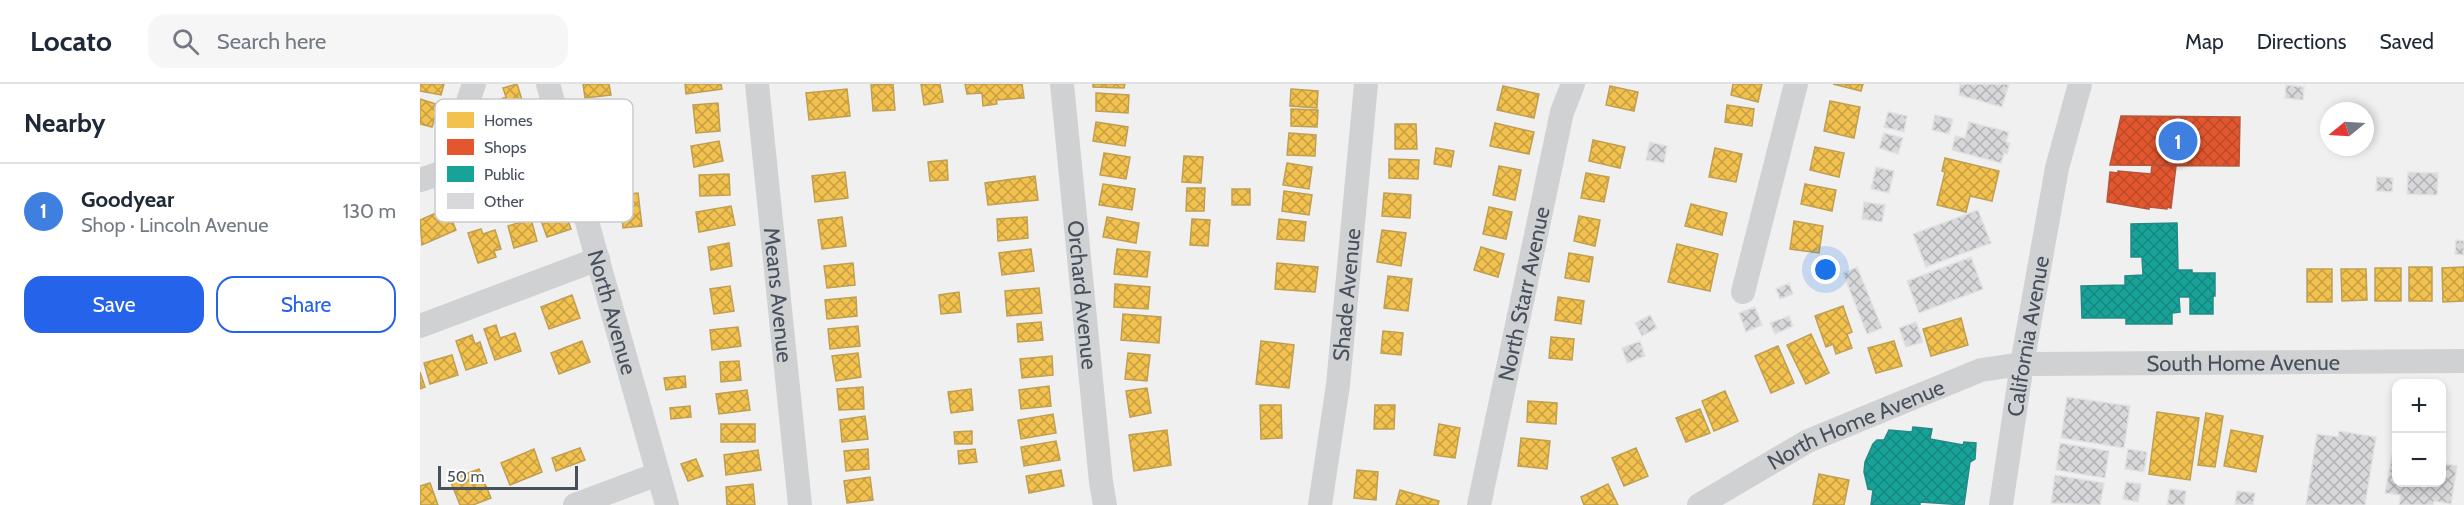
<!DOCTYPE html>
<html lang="en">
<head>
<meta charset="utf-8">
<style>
  body { margin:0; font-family:Cabin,sans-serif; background:#f6f6f7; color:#1f2937 }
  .controls { position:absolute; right:18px; bottom:18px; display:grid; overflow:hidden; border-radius:12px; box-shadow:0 3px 9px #0003 }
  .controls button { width:54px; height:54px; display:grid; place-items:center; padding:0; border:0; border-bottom:2px solid #e0e1e3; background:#fff; color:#1f2937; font:30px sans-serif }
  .compass { position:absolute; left:1900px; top:18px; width:54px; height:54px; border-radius:50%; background:#fff; box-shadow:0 3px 9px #0003; rotate:252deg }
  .scale { position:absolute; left:18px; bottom:15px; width:140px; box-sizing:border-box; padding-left:6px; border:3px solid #47505c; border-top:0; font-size:16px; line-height:21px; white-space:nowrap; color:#47505c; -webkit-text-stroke:4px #fff; paint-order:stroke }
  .you { position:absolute; left:1406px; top:186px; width:21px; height:21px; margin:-15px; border:4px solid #fff; border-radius:50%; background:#1a73e8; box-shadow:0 0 0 9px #1a73e833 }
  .badge { display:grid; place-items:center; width:39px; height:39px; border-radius:50%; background:#2563eb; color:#fff; font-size:20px; font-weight:700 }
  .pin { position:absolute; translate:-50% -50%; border:3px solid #fff; box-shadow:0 2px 6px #0006 }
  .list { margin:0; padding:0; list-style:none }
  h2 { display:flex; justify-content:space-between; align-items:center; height:78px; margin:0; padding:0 24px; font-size:26px }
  h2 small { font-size:20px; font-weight:400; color:#747a83 }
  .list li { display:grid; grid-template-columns:39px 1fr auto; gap:18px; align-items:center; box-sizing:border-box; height:96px; padding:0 24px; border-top:2px solid #e0e1e3 }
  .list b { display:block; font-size:22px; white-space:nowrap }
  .list p { margin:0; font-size:20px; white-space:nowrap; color:#747a83 }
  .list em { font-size:20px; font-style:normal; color:#747a83 }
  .actions { display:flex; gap:12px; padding:18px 24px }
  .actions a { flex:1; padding:14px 0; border:2px solid #2563eb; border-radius:18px; text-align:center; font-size:21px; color:#2563eb }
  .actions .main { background:#2563eb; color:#fff }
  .icon { flex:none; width:33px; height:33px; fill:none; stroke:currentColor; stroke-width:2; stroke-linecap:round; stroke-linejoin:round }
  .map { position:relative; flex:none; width:2044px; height:421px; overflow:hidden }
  header { display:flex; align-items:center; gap:36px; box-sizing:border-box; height:84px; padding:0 30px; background:#fff; border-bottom:2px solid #e0e1e3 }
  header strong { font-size:28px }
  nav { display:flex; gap:33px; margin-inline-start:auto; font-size:21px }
  .search { width:420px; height:54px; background:#f6f6f7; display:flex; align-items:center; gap:15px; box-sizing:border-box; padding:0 21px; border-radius:18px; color:#747a83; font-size:22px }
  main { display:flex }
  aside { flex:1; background:#fff }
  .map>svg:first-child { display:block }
</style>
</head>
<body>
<header>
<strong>Locato</strong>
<div class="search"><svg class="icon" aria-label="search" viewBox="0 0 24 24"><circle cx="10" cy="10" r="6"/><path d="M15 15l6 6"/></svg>Search here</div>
<nav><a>Map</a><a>Directions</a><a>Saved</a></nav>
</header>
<main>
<aside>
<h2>Nearby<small></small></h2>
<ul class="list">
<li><span class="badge" style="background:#3f7fe0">1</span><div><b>Goodyear</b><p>Shop · Lincoln Avenue</p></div><em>130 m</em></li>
</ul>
<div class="actions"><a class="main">Save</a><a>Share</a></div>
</aside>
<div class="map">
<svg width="2044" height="421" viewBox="0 0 2044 421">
  <defs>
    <pattern id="homes-cross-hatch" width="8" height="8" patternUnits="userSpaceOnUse" patternTransform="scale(1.5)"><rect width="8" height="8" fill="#f2c14e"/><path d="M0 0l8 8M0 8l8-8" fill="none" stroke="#c69f44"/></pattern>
    <pattern id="shops-cross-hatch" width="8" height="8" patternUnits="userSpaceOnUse" patternTransform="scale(1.5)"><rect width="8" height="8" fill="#e4572e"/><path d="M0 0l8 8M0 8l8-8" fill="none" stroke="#bb4a2a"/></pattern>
    <pattern id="public-cross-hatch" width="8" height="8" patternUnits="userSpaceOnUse" patternTransform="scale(1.5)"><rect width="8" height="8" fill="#17a398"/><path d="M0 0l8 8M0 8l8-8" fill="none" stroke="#17877f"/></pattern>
    <pattern id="building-cross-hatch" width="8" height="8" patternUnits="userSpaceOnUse" patternTransform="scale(1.5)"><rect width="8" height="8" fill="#d8d8db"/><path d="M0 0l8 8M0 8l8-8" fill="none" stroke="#b1b2b5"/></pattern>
  </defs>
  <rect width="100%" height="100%" fill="#f1f0f0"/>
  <path fill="url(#homes-cross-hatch)" stroke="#bf9f52" stroke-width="1.5" d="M0 0H24L21 11 0 7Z
    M97 0 108 35 89 41 81 15 86 13 83 4Z
    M163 0H189L191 11 165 14Z
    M265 0H301L302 5 266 10Z
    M473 0 475 26 453 27 451 1Z
    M501 0H520L523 18 504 21Z
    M545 0H602L604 14 576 16 577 20 563 22 562 9 547 10Z
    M673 0H705L704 4 673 3Z
    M1313 0H1342L1338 18 1311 11Z
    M1413 0H1443L1441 7Z
    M1083 2 1119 10 1114 34 1077 26Z
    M1190 2 1218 8 1214 27 1186 21Z
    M427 5 430 32 389 36 386 9Z
    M871 5 898 7 897 24 870 22Z
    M676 9 709 11 708 29 676 27Z
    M0 15 19 21 12 43 0 40Z
    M1410 17 1440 23 1434 54 1404 47Z
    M298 19 300 47 276 49 273 21Z
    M1307 21 1334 25 1332 42 1305 38Z
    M871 25 898 26 897 43 871 42Z
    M676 38 708 43 705 62 673 57Z
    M1075 39 1114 48 1109 70 1070 62Z
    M975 40H996L997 65H975Z
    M869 49 896 51 895 72 867 71Z
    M1173 56 1205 63 1200 84 1169 77Z
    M299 57 303 77 274 83 271 62Z
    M1395 63 1424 69 1419 93 1390 86Z
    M1016 64 1034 67 1031 83 1014 80Z
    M1295 64 1322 70 1316 98 1289 93Z
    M684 69 710 73 706 95 680 91Z
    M764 72 783 73 781 99 762 98Z
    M1525 74 1579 87 1572 117 1550 112 1546 128 1517 121 1525 88 1522 87Z
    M969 75 999 76 998 95 969 94Z
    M527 76 528 96 510 97 508 78Z
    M867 79 892 83 889 105 863 101Z
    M1079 82 1101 86 1095 116 1073 111Z
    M425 88 428 114 395 118 392 92Z
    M1166 89 1189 93 1184 118 1161 114Z
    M309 90 310 111 280 112 279 91Z
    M615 92 618 116 568 121 565 99Z
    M683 100 715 105 712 126 679 121Z
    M1385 100 1416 106 1412 127 1381 120Z
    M767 104H785L784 127H766Z
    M812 105H830V121H812Z
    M864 107 892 111 889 131 862 127Z
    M218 109 222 142 203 144 200 111Z
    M964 109 991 111 990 134 962 132Z
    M1271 120 1307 129 1302 151 1265 142Z
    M311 122 315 141 279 148 276 128Z
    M1069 123 1092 128 1086 155 1063 150Z
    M27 124 36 146 2 161 0 136Z
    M144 125 151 145 127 153 120 134Z
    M1159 132 1180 136 1175 162 1154 157Z
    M422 133 426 162 402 165 398 136Z
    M607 133 608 154 578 157 577 135Z
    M687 133 719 139 716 159 683 153Z
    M111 135 117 157 94 164 88 142Z
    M772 135 790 136 788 162 770 161Z
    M859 135 886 138 884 157 857 155Z
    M1374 137 1403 142 1399 169 1370 165Z
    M61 145 63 150 75 146 81 165 74 167 76 173 58 179 48 149Z
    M962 146 986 149 981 182 957 178Z
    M309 159 312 182 291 186 288 163Z
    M1257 160 1298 170 1290 207 1248 198Z
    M1061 163 1084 170 1078 193 1054 186Z
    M611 165 614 187 582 191 579 169Z
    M697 165 730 168 727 193 694 190Z
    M1149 169 1173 173 1169 198 1145 194Z
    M433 179 435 201 407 204 404 182Z
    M857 179 898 183 895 208 855 205Z
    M1989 183H2012V217H1989Z
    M2044 183V217L2023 218 2022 184Z
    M1955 184H1981V217H1955Z
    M1887 185H1912V218H1887Z
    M1921 185H1946L1947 216 1922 217Z
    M968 192 992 195 988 227 964 224Z
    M695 200 730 203 728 225 694 223Z
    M310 202 314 227 294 230 290 205Z
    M619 204 622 229 587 232 585 207Z
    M539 208 541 228 521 230 519 211Z
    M152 211 160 234 129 245 121 223Z
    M436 213 437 232 407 235 405 216Z
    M1138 213 1164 217 1161 240 1135 236Z
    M1423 222 1432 248 1427 250 1432 264 1416 270 1413 260 1406 263 1395 232Z
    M703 230 741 233 739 259 701 256Z
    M1541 234 1548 261 1511 272 1503 245Z
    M621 238 623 256 598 258 597 240Z
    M76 241 80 254 95 249 101 267 75 276 64 245Z
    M438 242 440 262 410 265 408 245Z
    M318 243 321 262 292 266 290 246Z
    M963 247 983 249 981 271 961 269Z
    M1391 250 1409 289 1386 300 1367 261Z
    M52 251 55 260 60 258 67 279 46 286 36 257Z
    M1131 253 1154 255 1152 276 1129 274Z
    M162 257 170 278 139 290 131 269Z
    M841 257 874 261 869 304 836 300Z
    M1474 257 1482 282 1456 289 1448 264Z
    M1358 262 1374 299 1351 309 1335 272Z
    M438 269 441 293 416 297 412 272Z
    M708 269 730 271 727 297 705 295Z
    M32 271 38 291 10 300 4 279Z
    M632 272 633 291 602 294 600 275Z
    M319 277 321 296 301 298 300 278Z
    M0 288 5 303 0 305Z
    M265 292 266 303 246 306 244 294Z
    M629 302 631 322 601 325 599 306Z
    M443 303 444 325 419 326 417 305Z
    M727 304 731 329 710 333 706 307Z
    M551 305 553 326 531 329 528 308Z
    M327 306 330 326 299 330 296 310Z
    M1305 307 1318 337 1294 347 1282 317Z
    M1108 317 1137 319 1136 340 1107 338Z
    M840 321H861L862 354 841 355Z
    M955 321H975L974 345H954Z
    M270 322 271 333 251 335 250 324Z
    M1280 325 1290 349 1266 358 1256 334Z
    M1737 328 1779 334 1770 396 1729 390Z
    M1786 329 1803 332 1795 383 1778 381Z
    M633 330 636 349 601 355 598 336Z
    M445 332 448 355 422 358 420 336Z
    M301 340H335V358H301Z
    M1019 340 1040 344 1035 374 1014 371Z
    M747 346 751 381 714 387 709 351Z
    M1811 346 1843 352 1836 388 1804 382Z
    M552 347V360H535L534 348Z
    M1101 354 1130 357 1127 385 1098 382Z
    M636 357 640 376 604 382 601 363Z
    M160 364 165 376 136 387 132 374Z
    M1216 364 1228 392 1204 402 1192 374Z
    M114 365 122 388 90 401 81 379Z
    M448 365 449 385 426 387 424 367Z
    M555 365 557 378 539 380 538 367Z
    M338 366 341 386 306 391 304 371Z
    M276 375 283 392 268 397 261 380Z
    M59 385 71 414 53 421H40L30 396Z
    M641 386 644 402 609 409 606 392Z
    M937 386 958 388 956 416 934 414Z
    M1399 390 1429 396 1424 421H1393Z
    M450 393 453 416 427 419 424 397Z
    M10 399 18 421H0V402Z
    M333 400 335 421H307L306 403Z
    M1188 400 1198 421H1164L1161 413Z
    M980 406 1019 417 1018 421H976Z"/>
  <path fill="url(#shops-cross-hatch)" stroke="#b5553c" stroke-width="1.5" d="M1701 32 1820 33 1819 82 1690 81Z
    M1732 81 1756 82 1751 124 1747 123V125L1729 123V125L1687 118 1690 88 1698 89V87L1731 90Z"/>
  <path fill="url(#public-cross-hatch)" stroke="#258a86" stroke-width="1.5" d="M1757 139 1758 186H1772V189H1795V212H1793V230H1770V213H1759L1760 228 1752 229V240H1706V234H1662L1661 202 1705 201V192L1723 191 1722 173H1711V140Z
    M1493 343 1512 345 1510 355 1543 361 1544 358 1556 359 1555 375 1550 378 1544 421 1500 418V421H1451L1453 406 1448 405 1444 388 1445 378 1453 360 1457 356H1464L1469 346 1492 348Z"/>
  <path fill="url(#building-cross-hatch)" stroke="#e2e2e3" stroke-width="1.5" d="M1540 0H1589L1582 23 1539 11Z
    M1866 1 1884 3 1883 16 1865 14Z
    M1468 28 1487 32 1484 48 1464 43Z
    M1515 31 1533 35 1529 50 1512 46Z
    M1549 38 1589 48 1586 58 1590 59 1587 70 1584 69 1581 79 1532 66 1535 52 1545 54Z
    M1464 49 1483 54 1478 70 1459 64Z
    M1230 58 1247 62 1244 79 1226 76Z
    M1456 83 1474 87 1469 109 1451 105Z
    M1988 88 2018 89 2017 111 1987 110Z
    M1957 93 1973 94 1972 108 1956 107Z
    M1444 118 1465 121 1462 138 1442 135Z
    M1558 126 1571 159 1506 183 1493 150Z
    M2036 156 2044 157V171L2035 170Z
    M1551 173 1563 205 1499 229 1487 197Z
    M1437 183 1462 244 1447 250 1423 189Z
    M1369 199 1373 210 1360 215 1356 205Z
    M1335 223 1342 241 1326 248 1319 229Z
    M1230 231 1237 244 1222 252 1215 239Z
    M1369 232 1373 242 1355 250 1350 239Z
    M1496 238 1503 258 1486 263 1479 244Z
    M1220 257 1225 272 1207 279 1202 264Z
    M1647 313 1710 322 1704 364 1641 354Z
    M1919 347 1956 353 1945 421H1886L1897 350 1918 353Z
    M1640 359 1689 367 1685 394 1636 386Z
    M1708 365 1727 368 1724 388 1705 385Z
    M1972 371 1976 372V398H2022V379L2037 382 2031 420 2014 417 2013 421H1979L1981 411 1965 409Z
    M1635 391 1684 399 1680 421 1631 419Z
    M1706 398 1721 400 1718 418 1703 415Z
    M1750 405 1766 407 1764 421H1747Z
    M1817 407 1835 409 1833 421 1815 420Z"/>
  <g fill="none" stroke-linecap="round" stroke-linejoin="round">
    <g stroke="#cfd1d3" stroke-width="24">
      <path id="s1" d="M128 0 247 421"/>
      <path id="s2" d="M337 0 380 421"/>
      <path id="s3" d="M642 0 681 398 685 421"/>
      <path d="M0 96 24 88 54 0"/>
      <path d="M1323 208 1376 0"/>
      <path d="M0 242 178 175"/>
      <path d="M155 421 238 390"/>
      <path id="s4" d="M900 421 918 301 946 0"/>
      <path id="s5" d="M1059 421 1142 28 1153 0"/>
      <path id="s6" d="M1279 421 1388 357 1561 286 1602 280 2044 277"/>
      <path id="s7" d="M1581 421 1602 280 1637 84 1660 0"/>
    </g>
  </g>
  <g text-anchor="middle" stroke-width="6" stroke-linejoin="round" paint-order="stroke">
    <g font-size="22" fill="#47505c" stroke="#fff">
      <text dy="8" stroke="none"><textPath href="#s2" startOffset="212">Means Avenue</textPath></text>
      <text dy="8" stroke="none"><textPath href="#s5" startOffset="216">North Starr Avenue</textPath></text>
      <text dy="8" stroke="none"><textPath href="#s3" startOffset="212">Orchard Avenue</textPath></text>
      <text dy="8" stroke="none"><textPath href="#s4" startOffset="212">Shade Avenue</textPath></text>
      <text dy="8" stroke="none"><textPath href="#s1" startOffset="237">North Avenue</textPath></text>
      <text dy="8" stroke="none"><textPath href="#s7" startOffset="171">California Avenue</textPath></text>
      <text dy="8" stroke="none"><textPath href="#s6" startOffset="576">South Home Avenue</textPath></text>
      <text dy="8" stroke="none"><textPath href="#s6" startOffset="177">North Home Avenue</textPath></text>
    </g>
  </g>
  <rect x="15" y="15" width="198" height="123" rx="9" fill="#fff" stroke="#c8cace" stroke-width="1.5"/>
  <rect x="27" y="28" width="27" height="16" fill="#f2c14e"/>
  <rect x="27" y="55" width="27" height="16" fill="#e4572e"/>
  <rect x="27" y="82" width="27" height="16" fill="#17a398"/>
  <rect x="27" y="109" width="27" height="16" fill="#d8d8db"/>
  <g font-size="16" fill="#47505c">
    <text x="64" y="42">Homes</text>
    <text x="64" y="69">Shops</text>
    <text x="64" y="96">Public</text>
    <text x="64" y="123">Other</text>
  </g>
</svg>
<div class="controls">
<button>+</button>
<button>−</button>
</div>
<svg class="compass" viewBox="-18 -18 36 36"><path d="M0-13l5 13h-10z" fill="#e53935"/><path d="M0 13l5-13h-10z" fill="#747a83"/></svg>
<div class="scale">50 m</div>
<div class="you"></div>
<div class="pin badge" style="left:1758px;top:57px;background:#3f7fe0">1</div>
</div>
</main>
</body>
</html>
